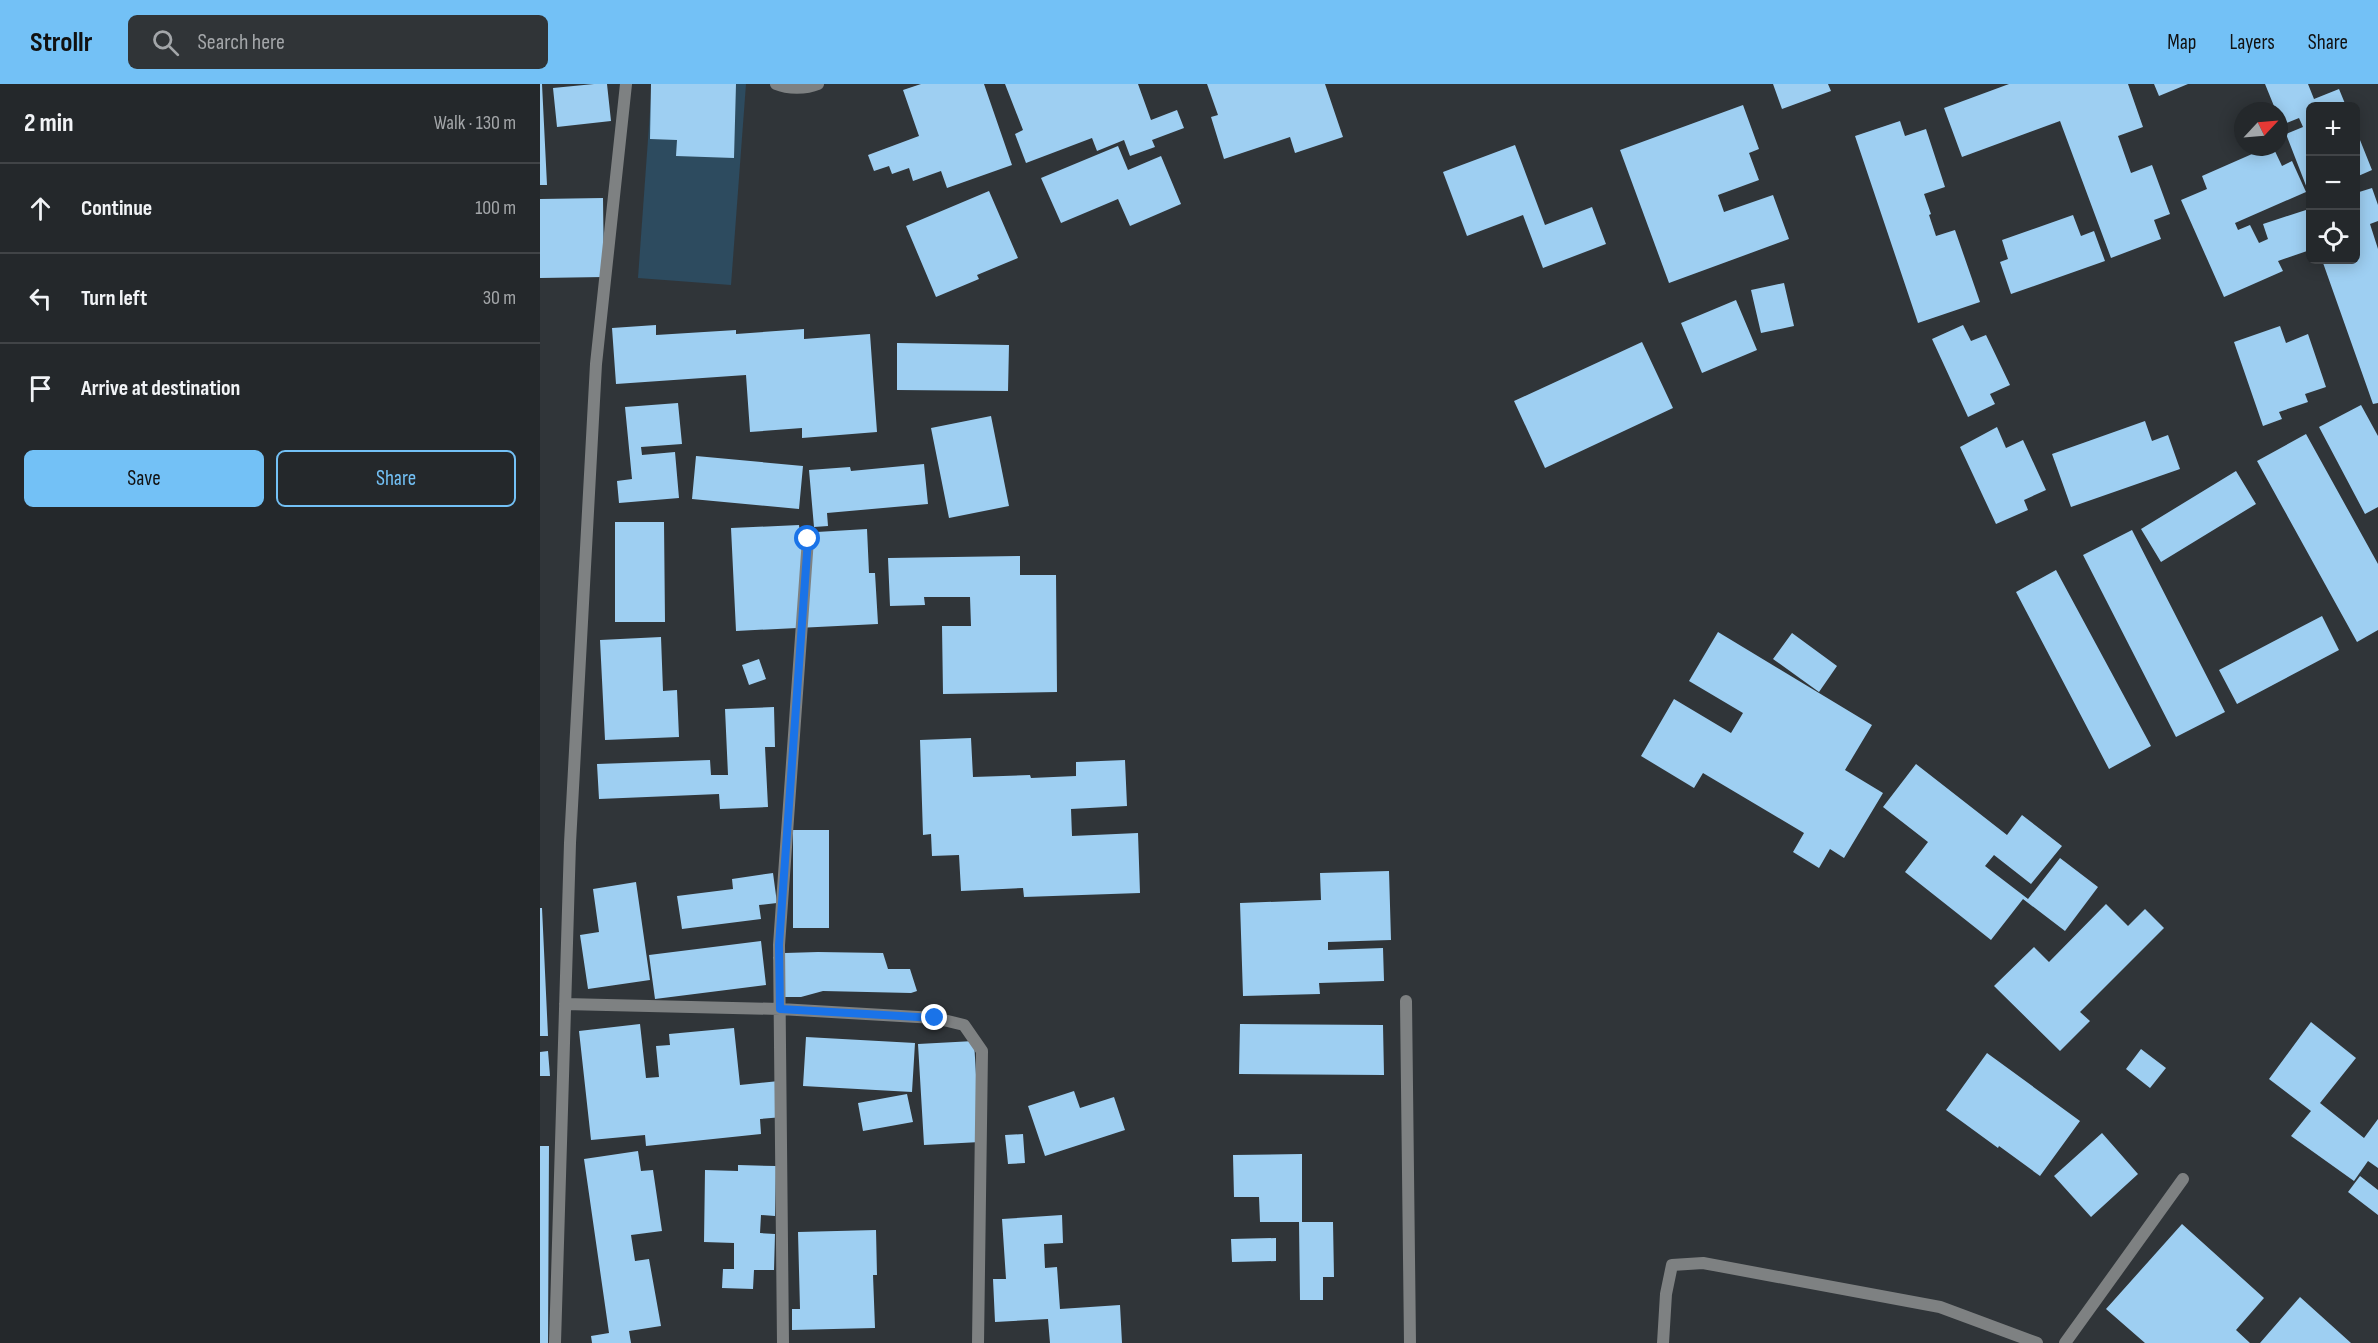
<!DOCTYPE html>
<html lang="en">
<head>
<meta charset="utf-8">
<style>
  body { margin:0; font-family:"Sofia Sans Condensed",sans-serif; background:#303437; color:#f1f3f6 }
  .controls { position:absolute; right:18px; top:18px; display:grid; overflow:hidden; border-radius:9px; box-shadow:0 3px 15px #0003 }
  .controls button { width:54px; height:54px; display:grid; place-items:center; padding:0; border:0; border-bottom:2px solid #414447; background:#24282b; color:#f1f3f6; font:30px sans-serif }
  .compass { position:absolute; left:1694px; top:18px; width:54px; height:54px; border-radius:50%; background:#24282b; box-shadow:0 3px 15px #0003; rotate:64deg }
  .stop { position:absolute; width:18px; height:18px; margin:-14px; border:4px solid #1a73e8; border-radius:50%; background:#fff }
  .stop.end { background:#1a73e8; border-color:#fff; box-shadow:0 2px 6px #0008 }
  .list { margin:0; padding:0; list-style:none }
  h2 { display:flex; justify-content:space-between; align-items:center; height:78px; margin:0; padding:0 24px; font-size:26px }
  h2 small { font-size:20px; font-weight:400; color:#a3a6a9 }
  .list li { display:grid; grid-template-columns:39px 1fr auto; gap:18px; align-items:center; box-sizing:border-box; height:90px; padding:0 24px; border-top:2px solid #414447 }
  .list b { display:block; font-size:22px; white-space:nowrap }
  .list em { font-size:20px; font-style:normal; color:#a3a6a9 }
  .actions { display:flex; gap:12px; padding:18px 24px }
  .actions a { flex:1; padding:14px 0; border:2px solid #73c1f6; border-radius:9px; text-align:center; font-size:21px; color:#73c1f6 }
  .actions .main { background:#73c1f6; color:#111 }
  .icon { flex:none; width:33px; height:33px; fill:none; stroke:currentColor; stroke-width:2; stroke-linecap:round; stroke-linejoin:round }
  .map { position:relative; flex:none; width:1838px; height:1259px; overflow:hidden }
  header { display:flex; align-items:center; gap:36px; box-sizing:border-box; height:84px; padding:0 30px; background:#73c1f6; color:#111 }
  header strong { font-size:28px }
  nav { display:flex; gap:33px; margin-inline-start:auto; font-size:21px }
  .search { width:420px; height:54px; background:#303437; display:flex; align-items:center; gap:15px; box-sizing:border-box; padding:0 21px; border-radius:9px; color:#a3a6a9; font-size:22px }
  main { display:flex }
  aside { flex:1; background:#24282b }
  .map>svg:first-child { display:block }
</style>
</head>
<body>
<header>
<strong>Strollr</strong>
<div class="search"><svg class="icon" aria-label="search" viewBox="0 0 24 24"><circle cx="10" cy="10" r="6"/><path d="M15 15l6 6"/></svg>Search here</div>
<nav><a>Map</a><a>Layers</a><a>Share</a></nav>
</header>
<main>
<aside>
<h2>2 min<small>Walk · 130 m</small></h2>
<ul class="list">
<li><svg class="icon" aria-label="ahead" viewBox="0 0 24 24"><path d="M12 20V5M6 11l6-6 6 6"/></svg><div><b>Continue</b></div><em>100 m</em></li>
<li><svg class="icon" aria-label="left" viewBox="0 0 24 24"><path d="M17 20v-9H6M10 6l-5 5 5 5"/></svg><div><b>Turn left</b></div><em>30 m</em></li>
<li><svg class="icon" aria-label="arrive" viewBox="0 0 24 24"><path d="M6 21V4h12l-3 4 3 4H6"/></svg><div><b>Arrive at destination</b></div></li>
</ul>
<div class="actions"><a class="main">Save</a><a>Share</a></div>
</aside>
<div class="map">
<svg width="1838" height="1259" viewBox="0 0 1838 1259">
  <rect width="100%" height="100%" fill="#303539"/>
  <path fill="#2d4b5f" d="M112 0H206L191 201 98 194Z"/>
  <path fill="#9ecff2" d="M0 0H2L7 101H0Z
    M54 0H67L71 37 17 43 13 4Z
    M111 0H196L194 74 136 72 137 56 110 55Z
    M381 0H444L472 81 407 104 401 87 373 97 369 84 352 90 349 82 334 87 328 71 379 52 363 6Z
    M465 0H598L611 36 637 26 644 44 612 56 615 63 590 72 584 56 557 67 552 54 486 79 475 50 483 46Z
    M667 0H785L803 53 755 69 750 53 684 75 671 33 678 31Z
    M1233 0H1288L1291 7 1242 25Z
    M1469 0H1588L1603 43 1578 52 1591 89 1612 81 1630 130 1614 136 1621 155 1571 174 1520 37 1422 73 1404 24Z
    M1614 0H1648L1619 12Z
    M1725 0H1768L1774 15 1799 5 1806 22H1770V112L1746 50 1763 43 1759 34 1742 41 1739 27H1736Z
    M1203 21 1219 65 1209 69 1219 96 1178 111 1184 128 1233 111 1249 155 1129 199 1080 66Z
    M1360 37 1365 52 1386 45 1405 103 1384 110 1391 130 1389 131 1396 152 1415 146 1440 218 1378 239 1315 52Z
    M1816 46 1832 86 1816 93Z
    M975 61 1005 141 1052 123 1066 160 1003 184 983 131 927 152 903 88Z
    M578 62 588 86 621 72 641 120 590 142 578 115 521 139 501 94Z
    M1728 63H1733L1742 82 1752 77 1766 108 1695 139 1698 146 1710 141 1719 159 1728 155 1723 140 1769 125 1770 166 1738 177 1743 187 1684 213 1641 116 1667 105 1662 92Z
    M1832 104 1838 121V137L1830 140 1838 165V319L1833 320 1782 176H1816V109Z
    M449 107 478 174 437 191 439 195 396 213 366 142Z
    M63 114 64 193 0 194V115Z
    M1533 131 1541 152 1554 147 1565 177 1471 210 1460 178 1468 175 1462 156Z
    M1244 199 1254 242 1221 249 1211 206Z
    M1196 216 1217 266 1162 289 1141 239Z
    M116 241V251L196 246V250L264 245V255L330 250 337 348 262 354V344L210 348 206 291 76 300 72 244Z
    M1423 241 1431 257 1446 251 1470 301 1450 310 1455 320 1428 333 1392 255Z
    M1740 242 1746 259 1768 250 1786 303 1765 310 1768 318 1739 328 1742 335 1723 342 1694 258Z
    M1102 258 1133 324 1005 384 974 317Z
    M357 259 469 261 468 307 357 306Z
    M138 319 142 360 101 363 102 371 135 368 139 414 79 419 77 397 92 395 85 323Z
    M1821 321 1838 352V423L1825 430 1779 343Z
    M451 332 469 422 409 434 391 344Z
    M1605 337 1612 357 1628 351 1640 385 1531 423 1512 370Z
    M1457 343 1466 364 1483 356 1506 406 1484 416 1488 426 1456 440 1420 363Z
    M1766 350 1838 480V546L1817 558 1717 377Z
    M156 372 263 382 259 425 152 415Z
    M384 380 388 420 287 429 288 442 274 443 269 386 310 383 311 387Z
    M1696 387 1716 420 1621 478 1601 445Z
    M75 438H124L125 538H75Z
    M259 441 260 449 327 445 329 489H335L338 540 196 547 191 444Z
    M1592 446 1685 628 1636 653 1543 471Z
    M480 472V491H516L517 608 403 610 402 542H431L430 513H384L385 521 350 522 348 474Z
    M1516 486 1611 662 1569 685 1476 508Z
    M1782 532 1799 566 1697 620 1679 586Z
    M1178 548 1332 641 1305 686 1343 709 1304 774 1290 765 1279 784 1253 768 1264 749 1163 689 1154 704 1101 672 1134 615 1191 649 1203 629 1149 597Z
    M1252 549 1297 582 1279 608 1233 575Z
    M121 553 123 607 137 606 139 653 65 656 60 556Z
    M219 575 226 595 209 601 202 581Z
    M234 623 235 663H225L228 723 180 725 179 710 59 715 57 680 170 676 171 691H188L185 625Z
    M431 654 433 693 490 691 491 694 536 692V678L585 676 587 722 531 725 532 752 598 749 600 809 484 813 483 804 421 807 419 771 392 772 391 750 383 751 380 656Z
    M1376 680 1467 751 1482 731 1522 762 1491 800 1454 771 1445 782 1488 815 1520 774 1558 803 1525 847 1483 815 1451 856 1365 788 1388 758 1343 723Z
    M253 746H289V844H253Z
    M849 787 851 856 788 858V866L843 864 844 897 779 899 780 910 703 912 700 819 781 816 780 789Z
    M233 789 237 819 219 821 221 835 142 845 137 812 193 805 192 795Z
    M96 798 110 896 48 905 40 851 59 848 53 805Z
    M1566 820 1588 842 1605 825 1624 844 1540 928 1550 937 1520 967 1454 902 1494 863 1509 878Z
    M0 824H2L8 952H0Z
    M221 857 226 901 115 915 109 871Z
    M278 868 343 869 348 885H370L377 907 371 909 283 907 261 913H245L233 873 245 869Z
    M1771 938 1816 974 1780 1019 1824 1054 1838 1035V1084L1828 1077 1814 1097 1751 1052 1771 1027 1729 995Z
    M100 940 106 994 119 993 116 962 130 961 129 950 194 944 200 1001 239 997 243 1033 220 1035 221 1050 106 1062 105 1051 51 1056 39 947Z
    M700 940 843 941 844 991 699 990Z
    M266 953 375 959 372 1008 263 1002Z
    M434 957 440 1058 384 1061 378 960Z
    M1601 965 1626 984 1610 1004 1586 985Z
    M8 967 10 992H0V968Z
    M1447 969 1540 1037 1500 1092 1459 1062 1458 1064 1406 1026Z
    M534 1007 540 1024 574 1013 585 1046 505 1072 488 1022Z
    M367 1010 373 1038 323 1047 318 1019Z
    M1562 1049 1598 1090 1551 1133 1514 1092Z
    M483 1050 485 1079 468 1080 465 1051Z
    M0 1062H9L8 1259H0Z
    M98 1067 101 1087 113 1086 122 1147 91 1151 95 1177 109 1175 121 1242 89 1247 91 1259H52L51 1252 69 1249 44 1075Z
    M762 1070V1138H793L794 1193H783V1216H760L759 1138H720L719 1113H694L693 1071Z
    M198 1081 236 1082 235 1132 221 1131 220 1149 235 1150 234 1186H214L213 1205 182 1204 183 1185H194V1159L164 1158 165 1086 198 1087Z
    M1820 1092 1838 1106V1131L1808 1108Z
    M522 1131 523 1159 504 1160 505 1184 517 1183 520 1225 580 1221 582 1259H510L508 1235 455 1238 453 1195H466L462 1135Z
    M1642 1140 1724 1214 1696 1246 1710 1259H1605L1566 1225Z
    M336 1146 337 1191H333L335 1244 252 1246V1225H260L258 1148Z
    M736 1154V1177L692 1178 691 1155Z
    M1760 1213 1811 1259H1720Z"/>
  <g fill="none" stroke-linecap="round" stroke-linejoin="round">
    <path stroke="#7e8182" stroke-width="12" d="M236 0C248 5 266 5 278 0
      M866 917 870 1259
      M25 920 240 925 395 934 424 941 442 967 438 1259
      M15 1259 30 759 56 280 86 0
      M243 1259 239 861 268 455
      M1123 1259 1126 1210 1132 1181 1163 1179 1400 1223 1497 1259
      M1525 1259 1643 1095"/>
  </g>
  <g fill="none" stroke-linecap="round" stroke-linejoin="round">
    <path stroke="#1a73e8" stroke-width="8" d="M268 455 239 861 240 925 395 934"/>
  </g>
</svg>
<div class="controls">
<button>+</button>
<button>−</button>
<button><svg class="icon" aria-label="locate" viewBox="0 0 24 24"><circle cx="12" cy="12" r="6"/><path d="M12 2v4M12 18v4M2 12h4M18 12h4"/></svg></button>
</div>
<svg class="compass" viewBox="-18 -18 36 36"><path d="M0-13l5 13h-10z" fill="#e53935"/><path d="M0 13l5-13h-10z" fill="#a3a6a9"/></svg>
<div class="stop" style="left:268px;top:455px"></div>
<div class="stop end" style="left:395px;top:934px"></div>
</div>
</main>
</body>
</html>
